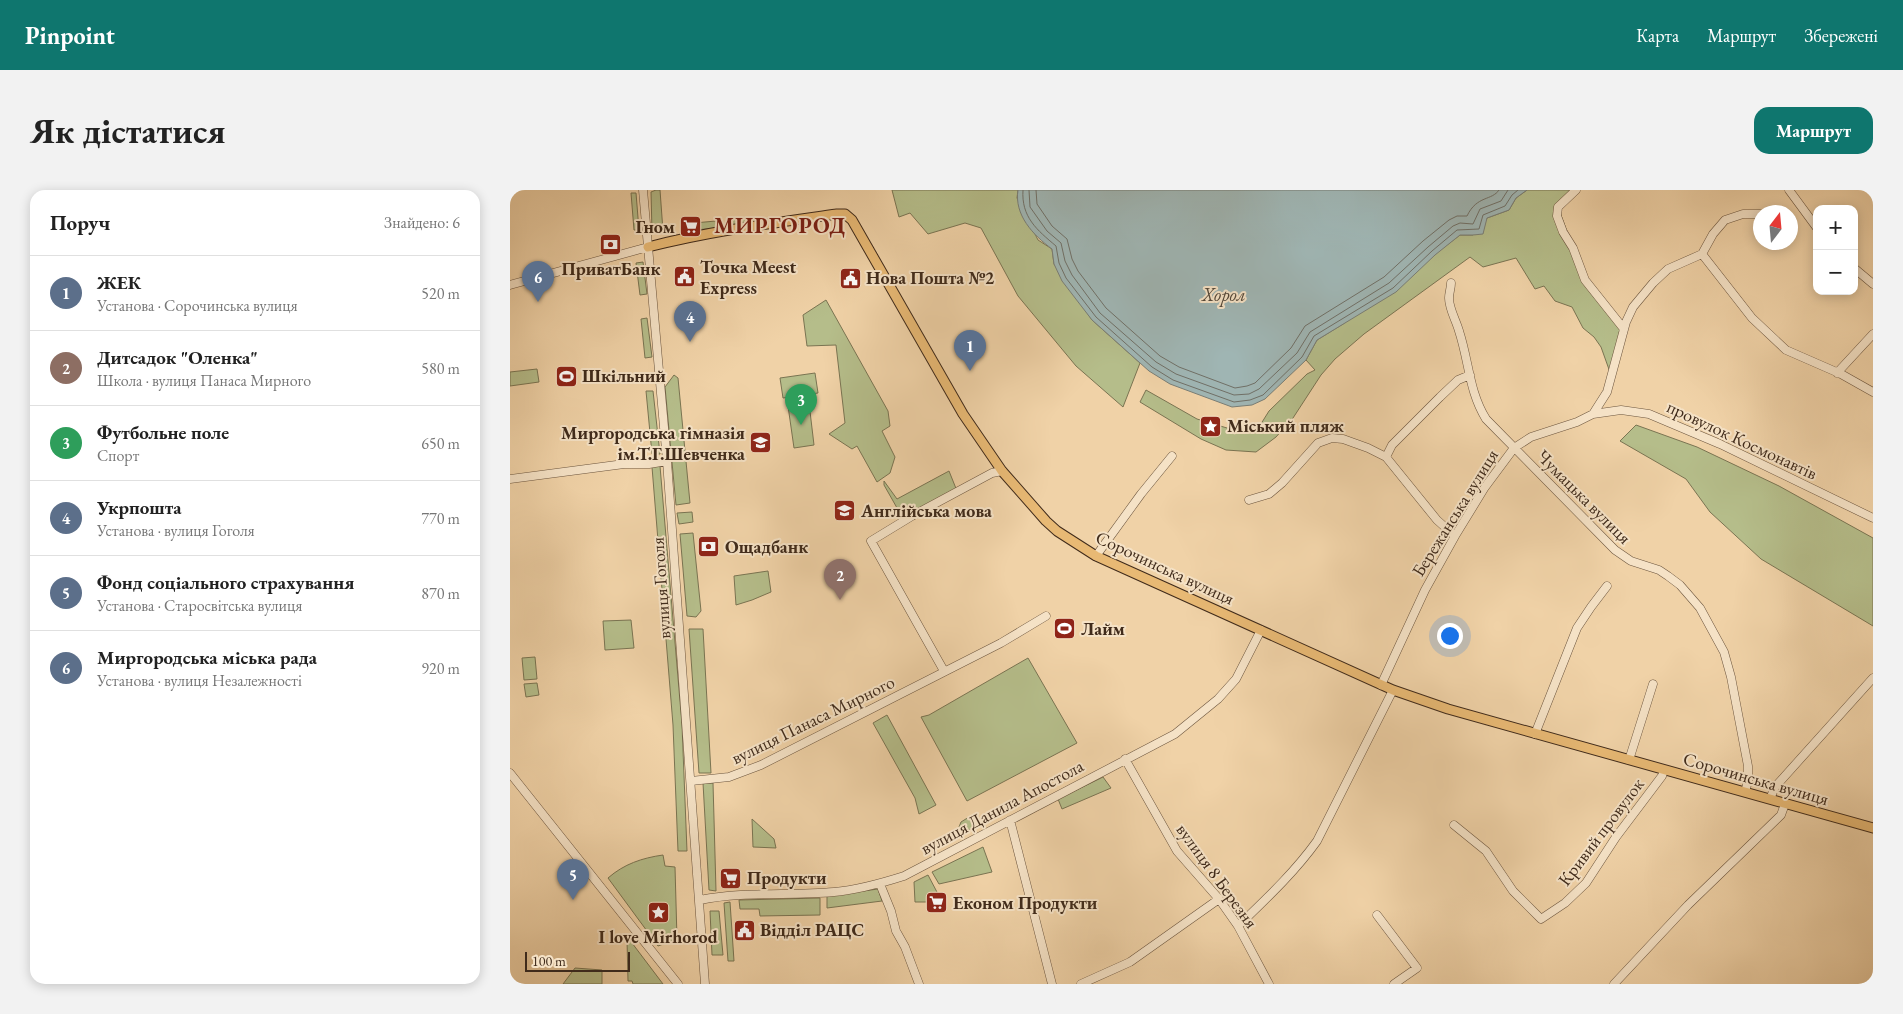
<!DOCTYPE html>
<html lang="uk">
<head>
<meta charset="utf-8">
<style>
  body { margin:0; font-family:"EB Garamond",serif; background:#f2f2f2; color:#222 }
  .controls { position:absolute; right:15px; top:15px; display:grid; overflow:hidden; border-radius:10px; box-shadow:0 2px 12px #0003 }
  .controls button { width:45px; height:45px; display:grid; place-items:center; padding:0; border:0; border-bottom:1px solid #e0e0e0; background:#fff; color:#222; font:25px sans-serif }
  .compass { position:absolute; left:1243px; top:15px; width:45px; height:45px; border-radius:50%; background:#fff; box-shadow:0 2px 12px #0003; rotate:16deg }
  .scale { position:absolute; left:15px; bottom:12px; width:105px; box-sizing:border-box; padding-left:5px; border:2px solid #402b1b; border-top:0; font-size:14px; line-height:18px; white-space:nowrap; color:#402b1b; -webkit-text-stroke:4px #f5e2c6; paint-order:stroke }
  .you { position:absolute; left:939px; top:445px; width:18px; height:18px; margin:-12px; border:4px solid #fff; border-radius:50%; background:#1a73e8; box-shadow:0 0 0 8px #1a73e833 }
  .badge { display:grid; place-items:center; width:32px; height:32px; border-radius:50%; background:#0f766e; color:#fff; font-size:16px; font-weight:700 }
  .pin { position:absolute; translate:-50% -41px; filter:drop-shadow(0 1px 2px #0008) }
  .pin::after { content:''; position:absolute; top:26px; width:18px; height:15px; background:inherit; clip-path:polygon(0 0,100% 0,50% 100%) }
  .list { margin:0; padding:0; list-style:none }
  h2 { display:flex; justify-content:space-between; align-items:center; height:65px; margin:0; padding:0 20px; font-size:21px }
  h2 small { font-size:16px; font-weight:400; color:#767676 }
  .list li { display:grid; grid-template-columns:32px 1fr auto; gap:15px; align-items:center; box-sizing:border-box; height:75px; padding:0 20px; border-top:1px solid #e0e0e0 }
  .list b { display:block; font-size:19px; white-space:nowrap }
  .list p { margin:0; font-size:16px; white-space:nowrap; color:#767676 }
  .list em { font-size:16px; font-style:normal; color:#767676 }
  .map { position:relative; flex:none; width:1363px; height:794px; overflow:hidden; border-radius:15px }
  header { display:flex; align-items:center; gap:30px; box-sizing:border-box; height:70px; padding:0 25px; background:#0f766e; color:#fff }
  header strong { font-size:24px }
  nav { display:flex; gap:28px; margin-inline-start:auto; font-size:18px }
  .intro { display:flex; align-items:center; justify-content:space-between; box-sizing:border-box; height:120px; padding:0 30px }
  h1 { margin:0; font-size:35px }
  .button { padding:12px 22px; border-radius:15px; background:#0f766e; color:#fff; font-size:18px; font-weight:700 }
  main { display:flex; gap:30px; padding:0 30px }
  aside { flex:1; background:#fff; border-radius:15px; box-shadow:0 2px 12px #0003 }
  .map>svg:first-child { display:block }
</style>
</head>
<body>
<header>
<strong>Pinpoint</strong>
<nav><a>Карта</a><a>Маршрут</a><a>Збережені</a></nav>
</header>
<div class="intro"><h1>Як дістатися</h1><a class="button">Маршрут</a></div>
<main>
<aside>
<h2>Поруч<small>Знайдено: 6</small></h2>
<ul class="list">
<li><span class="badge" style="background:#5c6f8a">1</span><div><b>ЖЕК</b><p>Установа · Сорочинська вулиця</p></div><em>520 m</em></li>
<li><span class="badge" style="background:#8d6e63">2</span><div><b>Дитсадок &quot;Оленка&quot;</b><p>Школа · вулиця Панаса Мирного</p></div><em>580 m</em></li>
<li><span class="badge" style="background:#2e9e5b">3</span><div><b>Футбольне поле</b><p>Спорт</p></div><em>650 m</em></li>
<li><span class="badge" style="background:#5c6f8a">4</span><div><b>Укрпошта</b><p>Установа · вулиця Гоголя</p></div><em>770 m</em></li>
<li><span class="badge" style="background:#5c6f8a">5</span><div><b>Фонд соціального страхування</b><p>Установа · Старосвітська вулиця</p></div><em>870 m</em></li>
<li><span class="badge" style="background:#5c6f8a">6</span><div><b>Миргородська міська рада</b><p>Установа · вулиця Незалежності</p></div><em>920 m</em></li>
</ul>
</aside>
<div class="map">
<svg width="1363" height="794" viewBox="0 0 1363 794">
  <rect width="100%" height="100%" fill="#f0d2a7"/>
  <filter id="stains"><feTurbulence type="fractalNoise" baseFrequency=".004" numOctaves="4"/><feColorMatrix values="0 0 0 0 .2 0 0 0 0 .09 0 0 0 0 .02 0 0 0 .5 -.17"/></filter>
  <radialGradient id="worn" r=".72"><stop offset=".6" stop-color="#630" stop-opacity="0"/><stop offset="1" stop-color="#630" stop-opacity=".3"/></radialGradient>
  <path fill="#b5bd8a" stroke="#7a7452" d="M146 0H150L153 41 142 42 141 2Z
    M382 0H508L507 8 528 50 542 59 544 74 582 130 630 173 613 217 566 176 508 106 471 38 455 33 418 44 400 23 389 27Z
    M1017 0H1066L1048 17 1075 90 1114 139 1101 185 1091 157 1084 147 1073 138 1062 117 1045 111 1034 96 1025 99 1006 68 973 77 960 67 854 144 825 169 811 185 783 228 766 247 746 262 716 260 691 249 630 212 636 200 687 229 727 241 749 237 759 221 797 184 805 180 796 170 807 150 833 134 950 45H963L977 28 999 20 1006 8Z
    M121 3H126L129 40H124Z
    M236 28 237 33 218 36 217 30Z
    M206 31 207 38 185 40 184 33Z
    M133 72 137 104 130 105 126 73Z
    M316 110 378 221 380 236 372 241 385 267 380 283 367 292 347 256 342 259 319 244 335 233 326 155 297 156 293 125Z
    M137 128 142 167 135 168 131 129Z
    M27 179 29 192 0 196V182Z
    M305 183 308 203 273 208 270 188Z
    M164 185 168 188 180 313 166 315 155 197Z
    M136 201H143L150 264H142Z
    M299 213 304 255 284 258 278 216Z
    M1126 235 1187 257 1269 296 1363 348V436L1251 369 1200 322 1176 289 1110 251Z
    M150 276 172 535 177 661H168L163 535 142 277Z
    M439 281 447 301 395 332 374 295V291L387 309Z
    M182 322 183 332 169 334 167 323Z
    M183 343 191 421 186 427 177 426 170 344Z
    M258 381 261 402 242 410 226 415 224 386Z
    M121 430 124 458 95 460 93 431Z
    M179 439H193L201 583H189Z
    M25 467 27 489 14 490 12 468Z
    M518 468 567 553 457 611 411 527 419 525Z
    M27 493 29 505 16 507 14 494Z
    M377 525 426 615 409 624 405 608 363 533Z
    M593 587 601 598 552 619 548 609Z
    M193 593H203L206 701 199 700Z
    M459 627 464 637 454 643 449 637 451 632Z
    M242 629 264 649 266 658 243 657Z
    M473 657 482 682 429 694 422 682Z
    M153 665 155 676 165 677 167 749 148 756 98 688C114 674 132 668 153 665Z
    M418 685 428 704V712H405L404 692Z
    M368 699 372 711 317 718V706Z
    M310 708V725L250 726 249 719H230L229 710Z
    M220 712 224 771H218L214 713Z
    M200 721H209L213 765H202Z
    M119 749 153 794H123L122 791H118L117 750Z
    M65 778 92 780V794H53Z"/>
  <path fill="#9fb5b3" stroke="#797e76" d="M508 0H1017L1006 8 999 20 977 28 973 44 963 45H950L925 65 886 102 807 150 796 170 755 209 742 215 722 217 660 194 639 181 582 130 552 91 544 74 542 59C523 45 504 25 508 0Z"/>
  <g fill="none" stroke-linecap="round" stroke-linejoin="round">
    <path stroke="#707067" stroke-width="1" d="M513 0C511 27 527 40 546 56L549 73 556 88 586 127 642 177 663 190 724 212 740 210 753 205 792 167 804 146 883 98 922 61 947 40 969 39 973 25 995 16 1002 5 1008 0
      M519 0 520 17 537 41 551 53 555 71 562 85 590 123 646 172 666 184 724 205 739 204 749 199 787 163 800 142 879 93 918 57 943 36 950 33 963 34 970 19 991 11 998 0
      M526 0 527 14 542 36 557 49 562 69 568 81 596 118 650 166 669 177 725 198 737 196 745 193 781 158 795 136 874 87 913 51 939 30 947 26H957C967 5 982 11 989 0"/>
    <defs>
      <path id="minor" d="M133 0 157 271 195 794
        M1066 0 1048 17 1047 26 1053 42 1063 58 1075 90 1114 139
        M1279 0 1307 38
        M1192 64 1242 128 1276 160 1331 184 1363 202
        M1344 78 1363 94
        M941 93C941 98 939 103 939 108 939 119 946 130 949 141 959 171 959 202 976 229L1105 360 1121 371 1149 380 1158 386 1170 395 1190 418 1214 462 1221 487 1238 576V591L1235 602
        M0 95 138 57
        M1327 183 1363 144
        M1083 224 1111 220 1139 224 1210 254 1363 328
        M876 267 882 255 930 207 948 190 960 185
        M0 289 114 274H139L157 271
        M739 310 759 304 772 293 808 253 822 248 833 249 858 258 876 267 927 330 945 346
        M586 366 631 304 662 266
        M434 481 361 351 402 326 482 283 492 281
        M871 495 915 400 945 346 975 297 1004 258 1021 247 1067 232 1083 224 1097 202 1116 132 1123 117 1143 93 1158 79 1192 64 1203 44 1215 30 1233 24H1250
        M1025 544 1067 438 1081 417 1097 396
        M615 569 667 661 709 709 728 736 759 794
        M1119 570 1143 494
        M0 583 168 794
        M181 591 219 587 251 575 491 453 536 426
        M1260 609 1265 597 1363 488
        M500 630 542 794
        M944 635 976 661 1003 701 1031 729 1055 713 1076 693 1106 647 1152 586 1154 580
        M370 694 381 721 386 741 395 757 409 794
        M190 710C234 701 279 706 324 702 347 700 372 693 394 686L665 544 708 509 726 489 751 440
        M867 725 907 778 884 794
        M728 736C756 709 784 683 807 651L883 500
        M571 794 620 772 709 709
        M1104 794 1178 715 1271 625 1275 614"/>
      <path id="major" d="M138 57C200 41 264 33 327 24H335L342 30 453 224 492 281 536 331 547 341 586 366 883 500 938 519 1363 638"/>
    </defs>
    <use href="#minor" stroke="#6c553e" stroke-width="9"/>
    <use href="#major" stroke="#402b1b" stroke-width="11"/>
    <use href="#minor" stroke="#f5e2c6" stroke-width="8"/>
    <use href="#major" stroke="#e8b974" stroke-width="9"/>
  </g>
  <defs>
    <symbol id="supermarket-square" viewBox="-11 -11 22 22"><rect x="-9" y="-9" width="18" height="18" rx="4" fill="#8f2418" stroke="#f5e2c6"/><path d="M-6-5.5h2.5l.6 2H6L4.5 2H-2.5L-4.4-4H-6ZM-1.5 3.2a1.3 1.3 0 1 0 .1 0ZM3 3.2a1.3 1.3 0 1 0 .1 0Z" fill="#fff"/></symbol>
    <symbol id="bank-square" viewBox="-11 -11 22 22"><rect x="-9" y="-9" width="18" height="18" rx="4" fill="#8f2418" stroke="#f5e2c6"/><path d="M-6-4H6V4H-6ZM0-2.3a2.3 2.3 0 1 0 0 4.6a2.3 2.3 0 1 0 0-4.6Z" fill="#fff"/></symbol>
    <symbol id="civic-square" viewBox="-11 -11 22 22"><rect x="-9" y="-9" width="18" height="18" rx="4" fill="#8f2418" stroke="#f5e2c6"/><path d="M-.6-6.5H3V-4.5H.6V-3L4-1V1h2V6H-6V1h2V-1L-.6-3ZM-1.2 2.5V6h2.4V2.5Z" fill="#fff"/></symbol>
    <symbol id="stadium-square" viewBox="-11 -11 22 22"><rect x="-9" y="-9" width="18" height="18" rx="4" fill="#8f2418" stroke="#f5e2c6"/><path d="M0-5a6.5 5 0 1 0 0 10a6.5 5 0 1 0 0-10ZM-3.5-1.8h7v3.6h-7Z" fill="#fff"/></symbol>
    <symbol id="sight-square" viewBox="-11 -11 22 22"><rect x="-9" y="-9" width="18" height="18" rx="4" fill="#8f2418" stroke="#f5e2c6"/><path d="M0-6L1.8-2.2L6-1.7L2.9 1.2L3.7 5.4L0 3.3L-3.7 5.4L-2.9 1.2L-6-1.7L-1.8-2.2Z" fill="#fff"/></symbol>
    <symbol id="school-square" viewBox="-11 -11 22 22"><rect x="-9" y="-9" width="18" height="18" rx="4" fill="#8f2418" stroke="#f5e2c6"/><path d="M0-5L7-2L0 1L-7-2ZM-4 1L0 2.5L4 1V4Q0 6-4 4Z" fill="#fff"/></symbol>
  </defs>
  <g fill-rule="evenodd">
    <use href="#supermarket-square" x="168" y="24" width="25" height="25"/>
    <use href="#bank-square" x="88" y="42" width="25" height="25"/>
    <use href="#civic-square" x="162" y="74" width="25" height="25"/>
    <use href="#civic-square" x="328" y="76" width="25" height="25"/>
    <use href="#stadium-square" x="44" y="174" width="25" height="25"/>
    <use href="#sight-square" x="688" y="224" width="25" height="25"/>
    <use href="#school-square" x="238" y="240" width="25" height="25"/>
    <use href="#school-square" x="322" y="308" width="25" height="25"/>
    <use href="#bank-square" x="186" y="344" width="25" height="25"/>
    <use href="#stadium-square" x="542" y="426" width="25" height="25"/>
    <use href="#supermarket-square" x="208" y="676" width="25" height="25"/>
    <use href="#supermarket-square" x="414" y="700" width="25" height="25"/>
    <use href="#sight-square" x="136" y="710" width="25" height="25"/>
    <use href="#civic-square" x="222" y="728" width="25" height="25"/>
  </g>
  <g text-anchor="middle" stroke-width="4" stroke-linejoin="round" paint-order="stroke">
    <g font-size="18" font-weight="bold" fill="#402b1b" stroke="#f5e2c6" text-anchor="start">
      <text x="165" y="43" text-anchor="end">Гном</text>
      <text x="190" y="83">Точка Meest<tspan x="190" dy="21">Express</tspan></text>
      <text x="101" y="85" text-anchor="middle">ПриватБанк</text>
      <text x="356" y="94">Нова Пошта №2</text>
      <text x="72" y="192">Шкільний</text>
      <text x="717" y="242">Міський пляж</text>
      <text x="235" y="249" text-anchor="end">Миргородська гімназія<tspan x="235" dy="21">ім.Т.Г.Шевченка</tspan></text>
      <text x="351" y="327">Англійська мова</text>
      <text x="215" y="363">Ощадбанк</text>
      <text x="571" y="445">Лайм</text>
      <text x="237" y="694">Продукти</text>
      <text x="443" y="719">Економ Продукти</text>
      <text x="250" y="746">Відділ РАЦС</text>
      <text x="148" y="753" text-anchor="middle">I love Mirhorod</text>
    </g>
    <g font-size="18" fill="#402b1b" stroke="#f5e2c6">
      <text transform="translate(1232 250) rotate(25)" y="6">провулок Космонавтів</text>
      <text transform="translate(1074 307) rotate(45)" y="6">Чумацька вулиця</text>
      <text transform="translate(945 323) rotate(-58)" y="6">Бережанська вулиця</text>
      <text transform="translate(655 378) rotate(25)" y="6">Сорочинська вулиця</text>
      <text transform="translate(151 398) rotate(-94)" y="6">вулиця Гоголя</text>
      <text transform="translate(303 530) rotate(-26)" y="6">вулиця Панаса Мирного</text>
      <text transform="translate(1246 589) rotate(16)" y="6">Сорочинська вулиця</text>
      <text transform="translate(492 617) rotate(-28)" y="6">вулиця Данила Апостола</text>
      <text transform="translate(1091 642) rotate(-53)" y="6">Кривий провулок</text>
      <text transform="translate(707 686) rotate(54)" y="6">вулиця 8 Березня</text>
    </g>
    <g font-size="19" font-style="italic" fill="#534739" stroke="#f5e2c6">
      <text x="714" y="111">Хорол</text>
    </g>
    <g font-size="22" font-weight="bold" letter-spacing="1" fill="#7a1f14" stroke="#f5e2c6">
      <text x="270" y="43">МИРГОРОД</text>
    </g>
  </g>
  <rect width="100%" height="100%" filter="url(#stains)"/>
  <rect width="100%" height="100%" fill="url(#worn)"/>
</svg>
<div class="controls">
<button>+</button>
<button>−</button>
</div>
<svg class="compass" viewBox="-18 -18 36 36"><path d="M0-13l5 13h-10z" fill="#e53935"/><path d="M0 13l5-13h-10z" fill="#767676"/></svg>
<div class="scale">100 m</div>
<div class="you"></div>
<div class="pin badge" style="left:460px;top:181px;background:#5c6f8a">1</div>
<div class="pin badge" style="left:330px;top:410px;background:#8d6e63">2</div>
<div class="pin badge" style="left:291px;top:235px;background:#2e9e5b">3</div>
<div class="pin badge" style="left:180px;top:152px;background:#5c6f8a">4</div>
<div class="pin badge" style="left:63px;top:710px;background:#5c6f8a">5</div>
<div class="pin badge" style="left:28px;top:112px;background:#5c6f8a">6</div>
</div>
</main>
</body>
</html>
